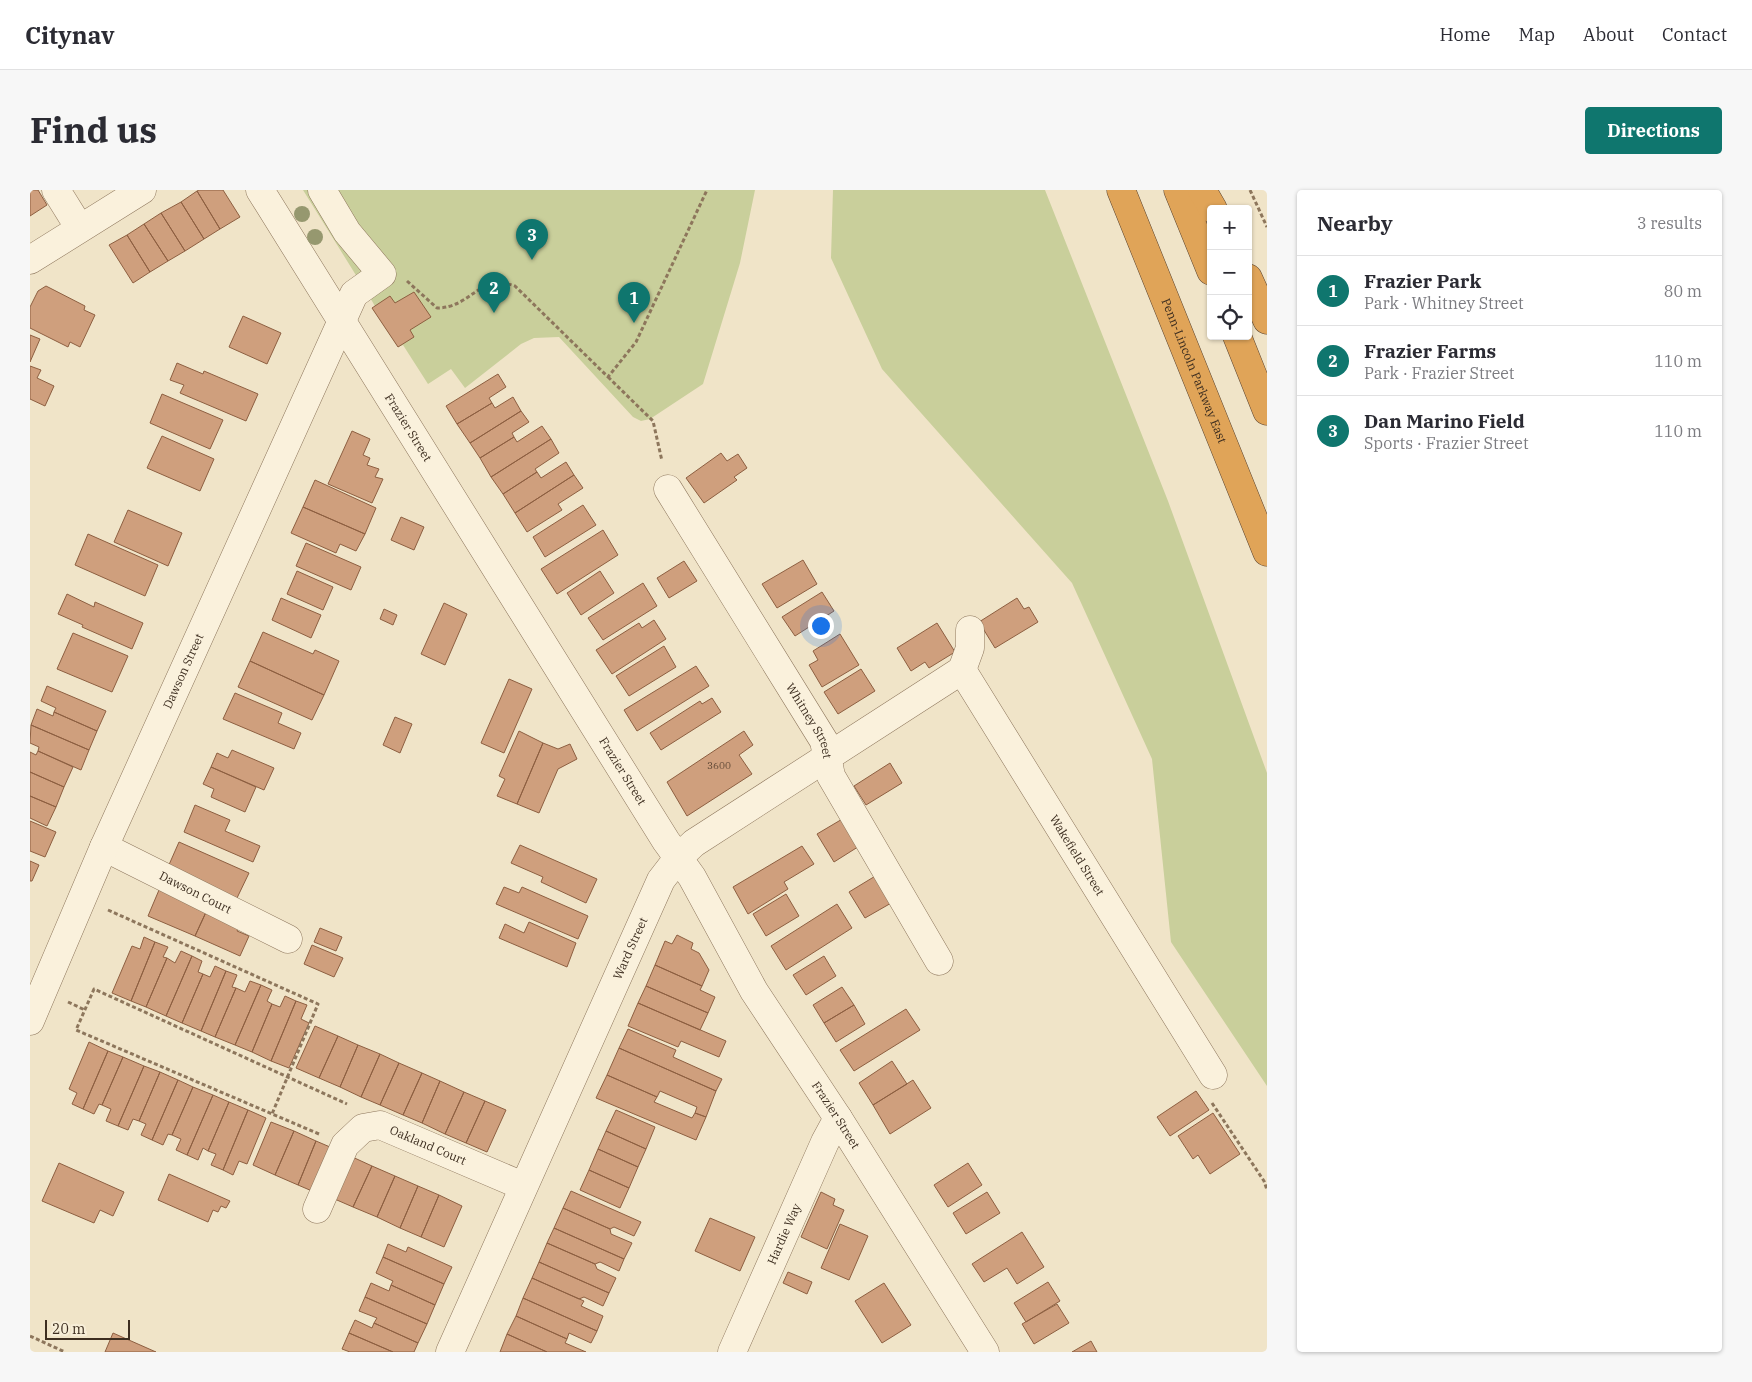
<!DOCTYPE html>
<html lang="en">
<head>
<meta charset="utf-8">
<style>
  body { margin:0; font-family:"IBM Plex Serif",serif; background:#f7f7f7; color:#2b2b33 }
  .controls { position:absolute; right:15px; top:15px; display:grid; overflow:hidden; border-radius:5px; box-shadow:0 1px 4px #0004 }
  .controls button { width:45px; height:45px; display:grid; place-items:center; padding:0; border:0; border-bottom:1px solid #e1e1e2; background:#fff; color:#2b2b33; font:25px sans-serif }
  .scale { position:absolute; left:15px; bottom:12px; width:85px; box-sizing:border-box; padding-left:5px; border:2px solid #3d2e20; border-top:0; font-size:14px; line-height:18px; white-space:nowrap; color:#3d2e20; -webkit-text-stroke:4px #f7eed8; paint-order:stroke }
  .you { position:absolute; left:790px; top:435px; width:18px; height:18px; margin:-12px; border:4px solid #fff; border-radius:50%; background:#1a73e8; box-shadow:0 0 0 8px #1a73e833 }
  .badge { display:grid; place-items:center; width:32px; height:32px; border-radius:50%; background:#0f766e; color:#fff; font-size:16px; font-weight:700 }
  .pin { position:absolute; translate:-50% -41px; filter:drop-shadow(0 1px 2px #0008) }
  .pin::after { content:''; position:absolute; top:26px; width:18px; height:15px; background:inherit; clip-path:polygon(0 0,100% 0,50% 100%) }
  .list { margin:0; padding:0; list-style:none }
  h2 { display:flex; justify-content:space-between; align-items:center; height:65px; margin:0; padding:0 20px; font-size:21px }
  h2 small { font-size:16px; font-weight:400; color:#7c7c81 }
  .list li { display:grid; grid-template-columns:32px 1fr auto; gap:15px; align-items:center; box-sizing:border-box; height:70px; padding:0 20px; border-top:1px solid #e1e1e2 }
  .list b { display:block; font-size:19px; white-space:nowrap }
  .list p { margin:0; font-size:16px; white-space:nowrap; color:#7c7c81 }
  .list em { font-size:16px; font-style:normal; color:#7c7c81 }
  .icon { flex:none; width:28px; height:28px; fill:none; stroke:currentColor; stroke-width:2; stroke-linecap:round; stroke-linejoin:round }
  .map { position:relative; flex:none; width:1237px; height:1162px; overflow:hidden; border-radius:5px }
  header { display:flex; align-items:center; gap:30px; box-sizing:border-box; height:70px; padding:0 25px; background:#fff; border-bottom:1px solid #e1e1e2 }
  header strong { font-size:24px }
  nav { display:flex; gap:28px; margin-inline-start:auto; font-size:18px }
  .intro { display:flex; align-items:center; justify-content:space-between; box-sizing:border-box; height:120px; padding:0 30px }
  h1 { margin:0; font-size:35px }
  .button { padding:12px 22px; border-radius:5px; background:#0f766e; color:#fff; font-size:18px; font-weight:700 }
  main { display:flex; gap:30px; padding:0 30px }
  aside { flex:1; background:#fff; border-radius:5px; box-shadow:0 1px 4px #0004 }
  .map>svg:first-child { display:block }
</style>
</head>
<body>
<header>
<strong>Citynav</strong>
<nav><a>Home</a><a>Map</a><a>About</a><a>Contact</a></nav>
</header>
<div class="intro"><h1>Find us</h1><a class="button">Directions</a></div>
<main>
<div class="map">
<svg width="1237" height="1162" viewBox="0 0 1237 1162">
  <rect width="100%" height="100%" fill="#f0e4c8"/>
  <path fill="#c9cf9b" d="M273 0H725L710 73 673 194 620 229 611 231 603 227 529 147 504 148 491 154 435 198 421 179 398 194 373 155 368 157 342 111Z
    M803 0H1015L1138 311 1237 583V896L1141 752 1122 569 1042 393 852 179 801 68Z"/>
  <path fill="#cf9f7d" stroke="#8d5f41" d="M0 0H8L17 15 0 26Z
    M169 0H193L210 27 190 39 167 1Z
    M167 1 190 39 174 49 151 12Z
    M151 12 174 49 155 61 131 23Z
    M131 23 155 61 138 71 114 34Z
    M114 34 138 71 120 82 97 45Z
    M97 45 120 82 103 93 79 55Z
    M16 96 55 116 54 120 65 125 50 157 40 152 38 157 0 138V117L8 101Z
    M384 102 401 127 380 140 384 147 368 157 342 118 360 106 365 113Z
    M213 126 251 143 237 174 199 157Z
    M0 145 10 149 0 172Z
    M147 173 173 184 174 181 228 204 216 231 150 203 154 195 140 190Z
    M0 176 11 180 7 188 24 196 15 216 0 209Z
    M468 184 476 197 459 208 462 213 427 234 416 216Z
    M132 204 193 230 180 259 120 233Z
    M483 207 491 221 440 253 427 234 462 213 465 218Z
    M491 221 499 232 482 243 484 247 450 268 440 253Z
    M512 236 521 249 461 287 450 268 484 247 487 252Z
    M322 241 340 249 333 265 340 268 337 275 349 279 345 287 353 289 342 313 298 294Z
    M132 246 184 269 170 301 117 278Z
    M521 249 529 263 505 279 507 282 473 304 461 287Z
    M691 263 697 271 708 264 717 278 704 287 707 290 674 313 656 288Z
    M536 272 544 285 485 323 473 304 507 282 511 288Z
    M544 285 553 298 528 314 532 320 497 342 485 323Z
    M285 290 346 318 335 344 273 317Z
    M553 315 566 335 515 367 503 347Z
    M273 317 335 344 326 361 310 354 306 363 261 343Z
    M98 320 152 343 138 376 84 352Z
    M371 327 394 337 384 360 361 350Z
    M573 340 588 365 527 404 511 379Z
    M58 344 128 375 115 406 45 375Z
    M276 353 331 377 321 400 266 376Z
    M773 370 787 394 747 418 732 394Z
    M654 371 667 391 639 408 627 388Z
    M267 381 303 397 293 420 257 404Z
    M570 381 584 403 551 425 537 403Z
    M613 393 627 416 573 450 558 428Z
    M792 402 804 421 765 446 752 427Z
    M37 404 64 417 65 412 113 433 102 459 52 437 53 435 28 424Z
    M251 408 291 425 281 448 242 430Z
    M987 408 994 419 999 417 1008 432 965 458 949 432Z
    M414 413 437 424 415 475 391 464Z
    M354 419 367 425 363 435 350 429Z
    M624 430 636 449 582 484 566 460 609 433 612 438Z
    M907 433 925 462 899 478 895 472 881 481 867 458Z
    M233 442 283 464 285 460 309 471 294 505 220 471Z
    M43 443 98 466 82 502 27 479Z
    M810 444 829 475 792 497 779 475 788 470 783 461Z
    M634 456 646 477 599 506 586 486Z
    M220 471 294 505 282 530 208 497Z
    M666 476 679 496 607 541 594 520Z
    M831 479 845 501 808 524 794 502Z
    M479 489 502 499 474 563 451 553Z
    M17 496 76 521 67 541 24 522 26 518 11 511Z
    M205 503 252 523 248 533 271 543 264 559 193 529Z
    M682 508 691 522 631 560 620 543 670 511 672 514Z
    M7 519 23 526 24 522 67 541 59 560 1 535Z
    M365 527 382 534 370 563 353 555Z
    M1 535 59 560 51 580 8 561 9 557 0 553Z
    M489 541 513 553 487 614 467 606 475 589 469 586Z
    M714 541 723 555 709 565 722 584 657 626 637 592Z
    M513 553 528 559 540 554 547 569 528 579 509 623 487 614Z
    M202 560 244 578 234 600 181 577 187 563 198 568Z
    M8 561 43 577 34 597 0 582V562L6 565Z
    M860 573 872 593 836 615 824 596Z
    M181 577 226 597 215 622 181 607 184 599 173 594Z
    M0 582 34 597 26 617 0 606Z
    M0 606 26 617 17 636 0 628Z
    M165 615 200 630 195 641 230 656 223 672 154 642Z
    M814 628 831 655 804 672 787 644Z
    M0 631 26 642 15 667 0 661Z
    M149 652 219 683 207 708 138 677Z
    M490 655 567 689 556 713 511 692 513 687 481 673Z
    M772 656 784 674 754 692 758 699 718 724 703 697Z
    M0 671 9 675 2 691H0Z
    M847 685 863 712 835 728 819 702Z
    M474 697 489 703 492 697 558 726 548 749 466 714Z
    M129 700 177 720 165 746 118 726Z
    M756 704 769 726 736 746 723 724Z
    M807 714 822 738 756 780 741 756Z
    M177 720 210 735 207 741 219 746 210 766 165 746Z
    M499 732 546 753 537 777 469 748 475 734 494 743Z
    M290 738 312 747 306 761 284 752Z
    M647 745 663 753 661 759 669 763 679 780 672 796 625 775 635 751 642 754Z
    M114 747 125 752 101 811 82 803 102 756 110 759Z
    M125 752 138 757 133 767 137 768 116 817 101 811Z
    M282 755 313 768 304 787 274 774Z
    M151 761 162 766 136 826 116 817 137 768 145 773Z
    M162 766 172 771 168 782 173 784 152 833 136 826Z
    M794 766 806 786 776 805 763 785Z
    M625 775 672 796 670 800 685 807 678 823 616 796Z
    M185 776 196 781 171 841 152 833 173 784 180 787Z
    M196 781 207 785 202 797 206 798 185 847 171 841Z
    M220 791 231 795 205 855 185 847 206 798 215 802Z
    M231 795 242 800 237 811 242 814 222 862 205 855Z
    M616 796 678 823 670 840 608 813Z
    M812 797 824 815 794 833 783 815Z
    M255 806 266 811 241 871 222 862 242 814 250 817Z
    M266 811 277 815 271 829 279 833 259 878 241 871Z
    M608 813 696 851 689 867 651 851 648 857 598 836Z
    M824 815 835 834 806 852 794 833Z
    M876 819 890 840 824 881 810 860Z
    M285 836 308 846 289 888 266 878Z
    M598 839 646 860 643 867 692 889 686 901 589 858Z
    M308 846 328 855 310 897 289 888Z
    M59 852 78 861 53 919 42 914 47 903 39 899Z
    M328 855 350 864 331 907 310 897Z
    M589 858 686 901 676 927 665 923 667 917 630 901 627 907 577 885Z
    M78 861 93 867 72 915 69 914 64 924 53 919Z
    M350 864 369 873 350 915 331 907Z
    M93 867 114 876 88 936 76 931 81 919 72 915Z
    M862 871 877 894 843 915 829 893Z
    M369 873 392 883 373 925 350 915Z
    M114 876 130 882 109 931 103 929 98 940 88 936Z
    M130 882 148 890 122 950 111 945 116 934 109 931Z
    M392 883 410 891 392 933 373 925Z
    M577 885 627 907 624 912 662 928 665 923 676 927 666 950 566 908Z
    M148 890 163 897 142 945 138 944 133 955 122 950Z
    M883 890 901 918 860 944 843 915Z
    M410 891 434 902 415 944 392 933Z
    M163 897 183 905 157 965 146 960 151 949 142 945Z
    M1166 901 1179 920 1140 946 1127 927Z
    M434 902 455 911 436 953 415 944Z
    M183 905 199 912 178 961 173 958 168 970 157 965Z
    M455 911 476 920 457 962 436 953Z
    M199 912 218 920 193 980 181 975 186 964 178 961Z
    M218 920 236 928 217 974 209 971 203 985 193 980Z
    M586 920 625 937 616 959 576 941Z
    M1183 923 1210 964 1180 984 1168 965 1163 969 1148 946Z
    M241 932 264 941 245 985 223 975Z
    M264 941 286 951 268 995 245 985Z
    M576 941 616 959 608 977 568 959Z
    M286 951 307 960 289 1004 268 995Z
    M568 959 608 977 599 998 559 980Z
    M318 965 342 976 323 1017 300 1007Z
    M29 973 94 1002 83 1026 70 1020 64 1033 12 1011Z
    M938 973 952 995 918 1017 904 995Z
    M342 976 365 986 347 1027 323 1017Z
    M559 980 599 998 590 1018 550 1000Z
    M139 984 200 1011 196 1018 191 1016 188 1022 183 1020 178 1032 128 1010Z
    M365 986 388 996 370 1038 347 1027Z
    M388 996 409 1005 391 1047 370 1038Z
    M541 1001 611 1032 604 1046 584 1037 580 1039 533 1018Z
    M791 1002 805 1009 803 1015 814 1020 797 1059 771 1047Z
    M957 1002 970 1023 936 1044 923 1023Z
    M409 1005 432 1016 414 1057 391 1047Z
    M533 1018 580 1039 581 1044 602 1053 594 1069 524 1038Z
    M680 1028 725 1047 710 1081 665 1061Z
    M810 1034 838 1046 819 1090 791 1078Z
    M524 1038 594 1069 589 1081 570 1072 565 1074 517 1053Z
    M992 1042 1014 1077 987 1094 977 1078 954 1092 942 1074Z
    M517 1053 565 1074 567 1079 586 1088 579 1103 509 1072Z
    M358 1054 376 1062 378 1057 422 1077 414 1094 353 1067Z
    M353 1067 414 1094 405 1115 361 1095 363 1091 346 1083Z
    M509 1072 579 1103 573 1116 554 1107 549 1109 502 1088Z
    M758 1082 782 1092 777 1104 753 1093Z
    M502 1088 554 1111 551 1116 573 1126 567 1141 493 1108Z
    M1018 1092 1030 1111 996 1132 984 1113Z
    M341 1093 359 1101 361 1095 405 1115 397 1134 335 1107Z
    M854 1093 881 1135 852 1153 825 1111Z
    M335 1107 397 1134 388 1153 344 1133 347 1128 329 1121Z
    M493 1108 567 1141 561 1153 539 1143 537 1149 486 1126Z
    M1027 1114 1039 1133 1004 1154 992 1134Z
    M486 1126 537 1149 535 1153 556 1162H517L477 1144Z
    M325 1130 342 1138 344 1133 388 1153 384 1162H363L319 1143Z
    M83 1143 126 1162H75Z
    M319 1143 363 1162H320L312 1159Z
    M477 1144 517 1162H470Z
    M1061 1151 1067 1162H1042Z"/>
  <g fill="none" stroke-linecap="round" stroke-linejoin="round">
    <defs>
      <g id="minor">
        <path d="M26 0 49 37"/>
        <path id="s1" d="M230 0 636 651 662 687 724 801 808 928 955 1162"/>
        <path d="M0 70 112 0"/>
        <path id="s2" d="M638 299 794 551 801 586 909 771"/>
        <path id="s3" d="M932 480 1183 885"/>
        <path d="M932 480 940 458V440"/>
        <path id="s4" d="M74 657 258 749"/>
        <path id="s5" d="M0 831 74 657 324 104 352 84 317 42 292 0"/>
        <path id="s6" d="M287 1019 315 955 333 938 350 935 493 996"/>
        <path id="s7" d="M420 1162 631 690 648 668 664 653 932 480"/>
        <path id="s8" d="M702 1162 795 952 808 928"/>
      </g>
      <g id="highway">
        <path id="s9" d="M1091 0 1237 362"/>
        <path d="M1148 0 1181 81"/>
        <path d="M1172 0 1183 19"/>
        <path d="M1218 88 1237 130"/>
        <path d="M1207 146 1237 221"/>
      </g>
    </defs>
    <use href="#minor" stroke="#8d765c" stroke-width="29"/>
    <use href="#highway" stroke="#5b4430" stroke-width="29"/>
    <path stroke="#8d765c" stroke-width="3" stroke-dasharray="4 2.5" stroke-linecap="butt" d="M1220 0 1237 37
      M377 91 407 118C441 118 449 83 485 96L578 187 606 152 677 0
      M578 187 623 231 632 271
      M78 720 288 814 242 924
      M38 812 55 820
      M1182 913 1234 991 1237 1000
      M289 944 46 840 64 799 317 914
      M0 1146 35 1162"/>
    <use href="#minor" stroke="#faf1dc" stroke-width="28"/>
    <use href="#highway" stroke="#e0a458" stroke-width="28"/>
  </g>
  <g fill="#96986f">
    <circle cx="272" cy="24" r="8"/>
    <circle cx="285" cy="47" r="8"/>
  </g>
  <g text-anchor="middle" stroke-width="4.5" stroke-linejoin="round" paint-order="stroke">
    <g font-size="10" fill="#624a37">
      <text x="689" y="579">3600</text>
    </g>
    <g font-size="12" fill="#3d2e20" stroke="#f7eed8">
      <text dy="4" stroke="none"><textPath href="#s9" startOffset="195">Penn-Lincoln Parkway East</textPath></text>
      <text dy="4" stroke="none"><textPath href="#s1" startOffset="280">Frazier Street</textPath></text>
      <text dy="4" stroke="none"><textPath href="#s5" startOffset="382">Dawson Street</textPath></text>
      <text dy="4" stroke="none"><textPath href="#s2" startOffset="272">Whitney Street</textPath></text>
      <text dy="4" stroke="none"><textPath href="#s1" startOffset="685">Frazier Street</textPath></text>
      <text dy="4" stroke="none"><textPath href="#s3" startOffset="218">Wakefield Street</textPath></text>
      <text dy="4" stroke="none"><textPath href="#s4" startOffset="102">Dawson Court</textPath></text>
      <text dy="4" stroke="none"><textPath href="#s7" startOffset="442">Ward Street</textPath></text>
      <text dy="4" stroke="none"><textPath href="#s1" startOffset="1090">Frazier Street</textPath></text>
      <text dy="4" stroke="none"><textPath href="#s6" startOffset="164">Oakland Court</textPath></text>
      <text dy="4" stroke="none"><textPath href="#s8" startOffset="129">Hardie Way</textPath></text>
    </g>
  </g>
</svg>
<div class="controls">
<button>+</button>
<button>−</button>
<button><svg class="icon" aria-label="locate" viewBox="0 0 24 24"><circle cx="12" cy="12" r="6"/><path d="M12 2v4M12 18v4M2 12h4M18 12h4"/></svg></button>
</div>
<div class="scale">20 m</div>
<div class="you"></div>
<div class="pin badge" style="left:604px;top:133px">1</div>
<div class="pin badge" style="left:464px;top:123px">2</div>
<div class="pin badge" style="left:502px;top:70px">3</div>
</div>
<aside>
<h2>Nearby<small>3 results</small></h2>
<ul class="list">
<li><span class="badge">1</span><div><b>Frazier Park</b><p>Park · Whitney Street</p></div><em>80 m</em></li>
<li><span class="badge">2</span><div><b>Frazier Farms</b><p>Park · Frazier Street</p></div><em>110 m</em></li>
<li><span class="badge">3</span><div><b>Dan Marino Field</b><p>Sports · Frazier Street</p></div><em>110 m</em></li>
</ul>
</aside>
</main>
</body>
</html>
